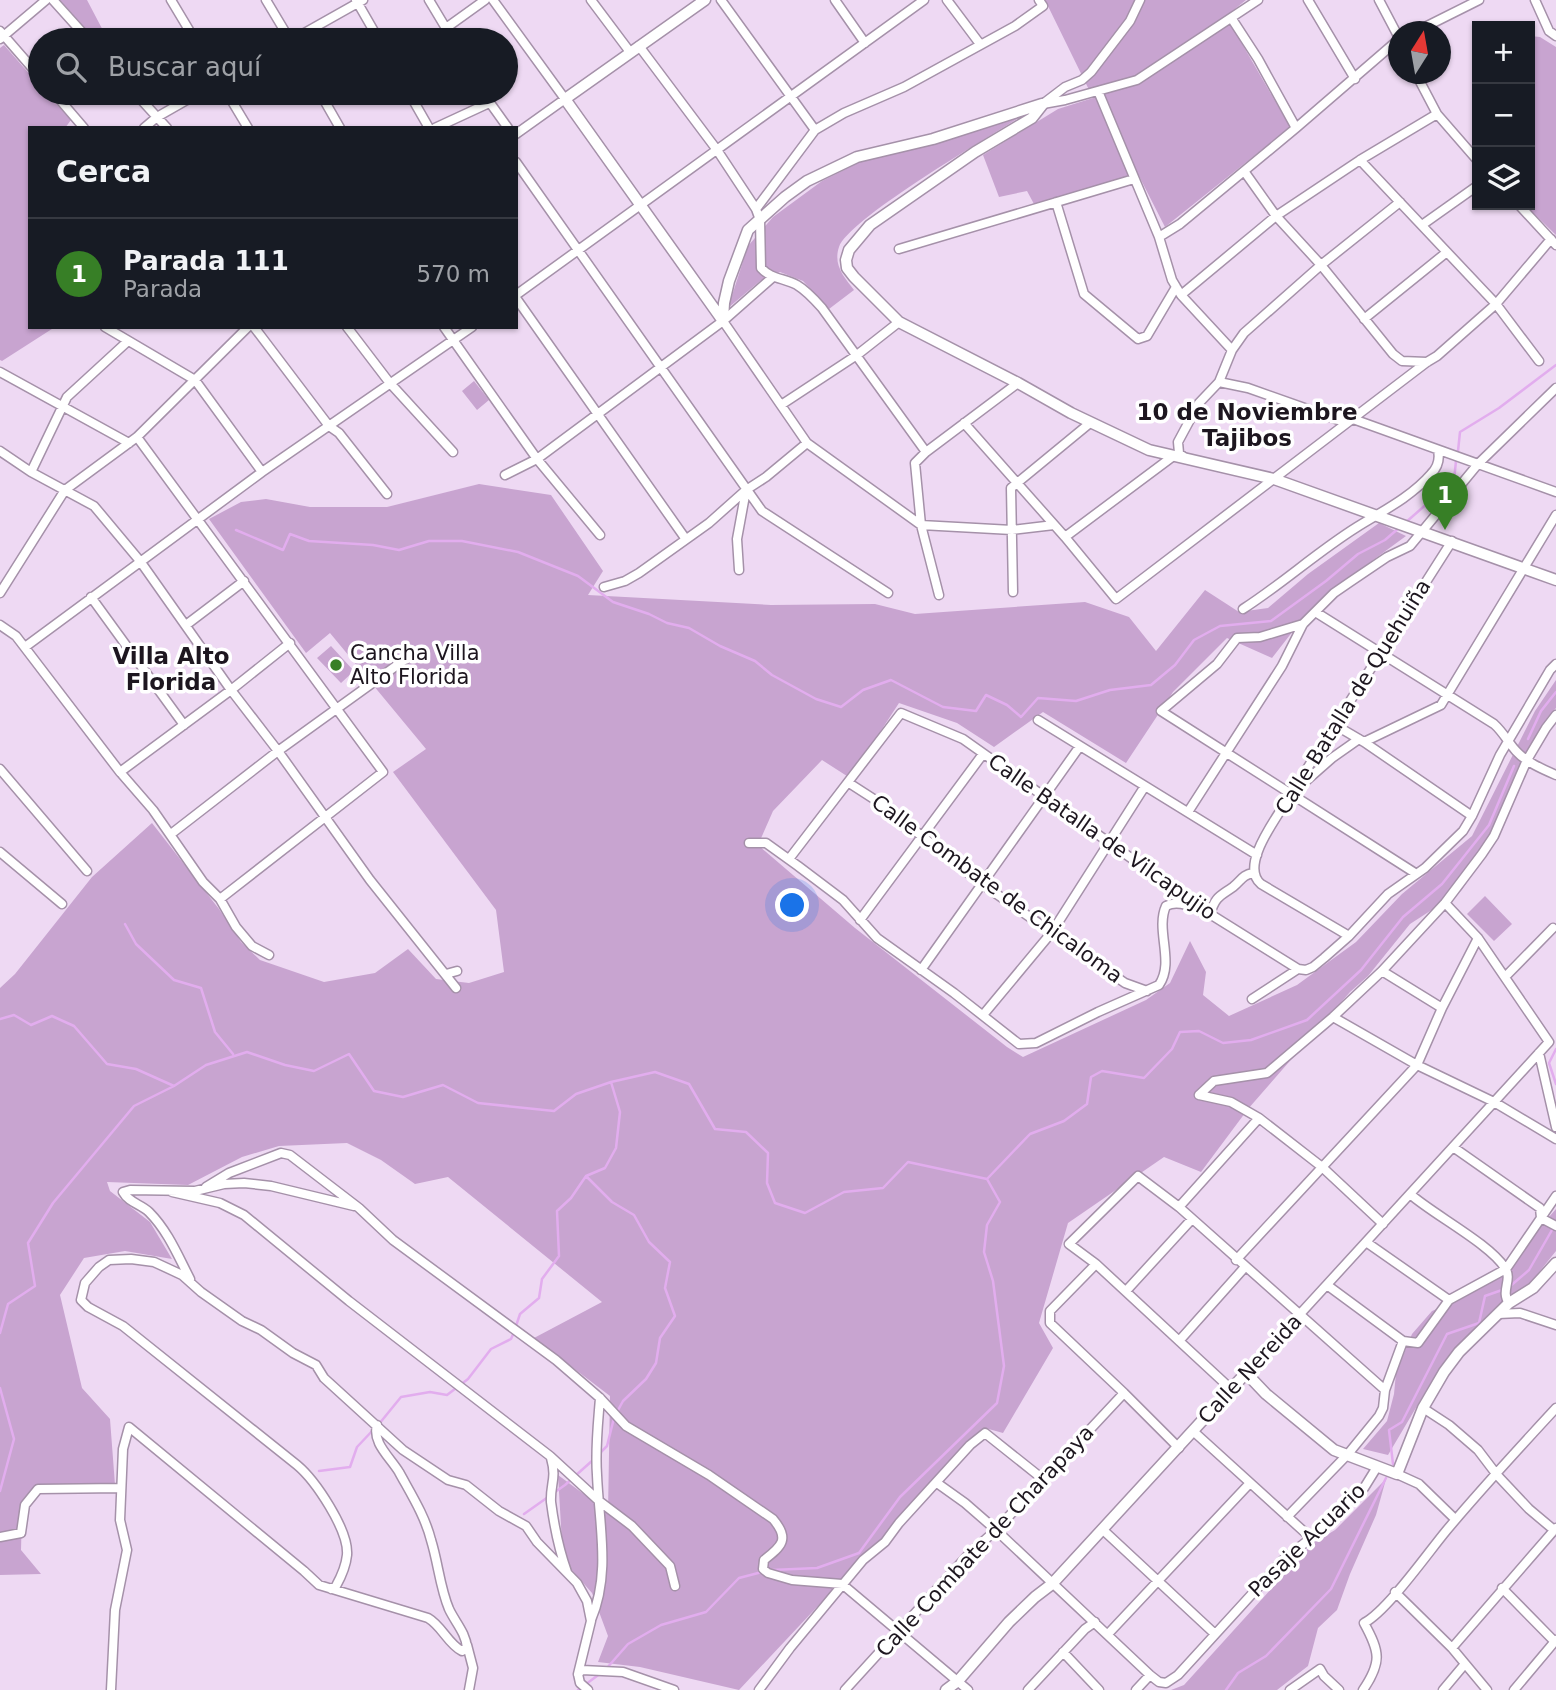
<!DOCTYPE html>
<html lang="es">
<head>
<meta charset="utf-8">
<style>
  body { margin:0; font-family:"DejaVu Sans",sans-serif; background:#20242c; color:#f1f3f6 }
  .controls { position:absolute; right:21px; top:21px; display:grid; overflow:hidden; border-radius:0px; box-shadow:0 2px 5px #0004 }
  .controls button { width:63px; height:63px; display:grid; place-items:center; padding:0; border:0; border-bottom:2px solid #363941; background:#171b24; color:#f1f3f6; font:35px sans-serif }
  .compass { position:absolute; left:1388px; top:21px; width:63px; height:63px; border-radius:50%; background:#171b24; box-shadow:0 2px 5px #0004; rotate:11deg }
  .you { position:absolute; left:793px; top:906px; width:24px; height:24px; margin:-18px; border:5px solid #fff; border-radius:50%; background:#1a73e8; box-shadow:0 0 0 10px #1a73e833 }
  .badge { display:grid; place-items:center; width:46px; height:46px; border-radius:50%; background:#377f26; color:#fff; font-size:23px; font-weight:700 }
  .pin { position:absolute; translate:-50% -58px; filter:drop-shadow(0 2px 4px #0008) }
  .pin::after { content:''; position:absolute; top:37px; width:24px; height:21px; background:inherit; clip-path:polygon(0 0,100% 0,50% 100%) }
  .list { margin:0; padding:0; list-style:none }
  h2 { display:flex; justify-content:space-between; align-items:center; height:91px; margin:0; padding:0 28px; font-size:30px }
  h2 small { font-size:23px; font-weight:400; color:#9ea1a6 }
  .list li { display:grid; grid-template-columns:46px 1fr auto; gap:21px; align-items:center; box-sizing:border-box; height:112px; padding:0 28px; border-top:2px solid #363941 }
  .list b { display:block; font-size:26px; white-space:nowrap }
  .list p { margin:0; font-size:23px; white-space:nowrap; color:#9ea1a6 }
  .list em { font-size:23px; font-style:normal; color:#9ea1a6 }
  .icon { flex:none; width:38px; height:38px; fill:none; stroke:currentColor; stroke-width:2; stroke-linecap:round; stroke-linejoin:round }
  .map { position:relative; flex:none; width:1556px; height:1690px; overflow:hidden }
  .search { position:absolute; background:#171b24; box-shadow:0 2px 5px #0004; left:28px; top:28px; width:490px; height:77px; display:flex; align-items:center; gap:18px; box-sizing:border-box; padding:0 24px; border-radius:38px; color:#9ea1a6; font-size:26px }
  .panel { position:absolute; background:#171b24; box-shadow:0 2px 5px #0004; left:28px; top:126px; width:490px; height:203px; border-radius:0px }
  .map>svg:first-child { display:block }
</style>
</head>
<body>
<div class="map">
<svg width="1556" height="1690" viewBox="0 0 1556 1690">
  <rect width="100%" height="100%" fill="#eed9f3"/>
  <path fill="#c8a4d0" d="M60 0H87L108 40H96Z
    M1045 0H1246L1226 16 1290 127 1165 227 1139 176 1034 204 1027 191 999 197 983 155 1058 109 1093 98Z
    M1530 36 1540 37 1556 47V235L1525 205H1530Z
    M4 45 40 86V93H46L71 120 65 128H30V327H55L2 361 0 360V48Z
    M1026 113C993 135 850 217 839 247 833 265 844 277 854 290L829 309 803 281 780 272 760 281 728 308 748 246 773 217 822 181 862 161Z
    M474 381 489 400 477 410 462 391Z
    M479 484 551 495 603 571 588 595 771 605 875 604 915 614 1085 602 1129 617 1156 651 1205 590 1239 612 1268 608 1308 574 1379 523 1406 536 1343 582 1307 613 1272 658 1227 638 1173 692 1126 763 1043 712 994 747 957 723 899 703 850 778 822 760 773 811 758 845 855 928 1007 1047 1023 1057 1146 1000 1170 983 1190 941 1206 972 1203 995 1229 1016 1297 985 1356 942 1402 894 1472 836 1535 711 1556 680V708L1548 717 1513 789 1494 843 1461 891 1410 924 1368 976 1350 992 1248 1109 1201 1172 1164 1157 1068 1223 1039 1323 1053 1348 1003 1433 985 1428 739 1690 640 1667 598 1662 608 1636 592 1593 563 1560 558 1475 608 1512 610 1396 534 1338 602 1302 448 1177 415 1184 381 1160 347 1143 279 1146 242 1157 188 1185 107 1182 110 1191 150 1222 172 1259 125 1251 84 1258 60 1295 82 1388 110 1419 115 1485 42 1489 22 1513 21 1550 41 1574 0 1575V988L15 974 92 877 152 823 219 909 241 942 260 960 324 982 375 973 408 949 436 979 469 983 504 972 496 910 393 772 426 749 330 633 306 653 209 519 241 502 266 499 310 507H387Z
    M331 646 354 671 341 683 317 658Z
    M1485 896 1512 924 1494 941 1467 914Z
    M1556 1209V1251L1528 1286 1499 1304 1456 1347 1433 1379 1388 1455 1363 1449 1387 1421 1394 1394 1396 1373 1412 1334 1432 1311 1465 1297 1499 1274Z
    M1386 1479 1376 1515 1350 1574 1337 1610 1318 1628 1308 1666 1277 1690H1171L1184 1685 1312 1544 1335 1530Z"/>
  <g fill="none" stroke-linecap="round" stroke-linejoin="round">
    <path stroke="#e2adee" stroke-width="2.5" d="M1458 451 1460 432 1499 408 1556 365
      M1405 523 1454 480 1456 461
      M236 530 283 550 290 534 309 541 373 545 399 550 429 541H462L518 552 578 576 613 602 649 614 667 623 689 628 720 646 755 661 772 675 816 699 841 707 863 690 891 680 943 707 976 711 986 695 1007 705 1021 717 1038 698 1076 701 1110 690 1151 685 1175 665 1194 640 1220 626 1271 621 1326 581 1358 554 1385 540 1400 527
      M1528 739 1541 711 1556 692
      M125 924 136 944 174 980 201 988 215 1032 233 1054
      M0 1019 14 1015 31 1025 52 1016 74 1026 107 1064 136 1069 174 1086
      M1556 1049 1549 1063 1556 1084
      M586 1176 612 1202 634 1215 649 1242 670 1262 665 1288 675 1316 660 1338 656 1363 646 1379 623 1401 617 1412
      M1508 1288 1529 1270 1552 1230
      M516 1326 520 1314 539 1298 542 1279 559 1256 557 1211 571 1198 586 1176 605 1168 616 1148 620 1112 611 1082
      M0 1333 8 1304 35 1286 28 1243 53 1203 134 1106 174 1086 206 1065 247 1052 285 1065 314 1071 349 1054 374 1091 403 1097 443 1085 478 1103 554 1111 576 1094 611 1082 655 1072 689 1084 715 1129 746 1132 768 1153 767 1183 775 1203 805 1213 844 1192 883 1188 908 1162 987 1179 1030 1134 1064 1121 1087 1104 1091 1077 1102 1071 1144 1078 1172 1049 1180 1032 1199 1031 1223 1043 1251 1040 1307 1020 1361 970 1403 917 1442 884 1489 825 1514 766
      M0 1388 14 1439 0 1491
      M379 1424 401 1397 430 1392 447 1395 468 1379 491 1349 511 1339 514 1332
      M600 1453 607 1446 614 1418
      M1393 1464 1389 1430 1402 1422 1447 1334 1479 1323 1485 1296 1502 1290
      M319 1471 350 1467 357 1447 374 1429
      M524 1514 565 1485 593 1460
      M772 1570 817 1568 859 1553 900 1497 997 1403 1004 1366 993 1281 984 1252 987 1225 1000 1202 987 1179
      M606 1669 628 1644 661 1625 706 1612 739 1578 762 1572
      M578 1690 601 1673
      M1226 1690 1238 1673 1266 1656 1331 1589 1386 1478"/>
    <defs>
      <path id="minor" d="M53 0 89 40
        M171 0 195 40
        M266 0 290 40
        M356 0 379 40
        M429 0 453 40
        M493 0 565 99 516 134
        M591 0 630 52
        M721 0 815 130
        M835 0 865 43
        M947 0 980 44
        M1308 0 1355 79
        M1379 0 1398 36
        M1535 0 1549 31 1556 36
        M1232 19 1258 59 1296 128
        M446 28 485 0
        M0 31 40 77
        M1415 32 1479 0
        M0 39 46 0
        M292 40 363 0
        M639 46 717 150 756 209 760 220 761 268C771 279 784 278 797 285 807 291 814 299 822 308L926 452
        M1416 74 1437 114 1477 160
        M1098 91 1159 237 1172 280 1181 295 1232 350
        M54 93 84 128
        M135 93 167 128
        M227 93 248 128
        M320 93 340 128
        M409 93 429 128
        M483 93 508 128
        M1044 103 1065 87 1082 80 1091 72 1130 21 1140 0
        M1043 104 1065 100 1137 80 1258 0
        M144 128 157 117 199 93
        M435 128 489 103
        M1360 160 1496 304 1539 361
        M516 162 762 511 888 593
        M1244 171 1276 216 1321 265 1393 354 1402 361 1427 362
        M1056 202 1084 294 1138 339 1147 336 1176 287
        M1519 205 1556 245
        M756 209 815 130 844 113 904 87 1015 26 1043 6 1039 0
        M1422 225 1477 186
        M1159 237 1180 224 1296 128 1398 40
        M899 249 1134 179
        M516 295 924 0
        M1181 295 1276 216 1360 160 1437 114
        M516 298 685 538
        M1364 319 1447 252
        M723 321 807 443 921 525 1012 530 1054 525
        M105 327 195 380 262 472
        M254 327 329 426 339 433 387 494
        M347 327 389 382 453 452
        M444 327 537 459 600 535
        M0 372 129 443
        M1219 382 1248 388 1347 423
        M781 405 857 355 899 322
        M1353 419 1556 492
        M964 423 1065 537 1116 599 1427 362 1437 356 1496 304 1551 239
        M137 437 383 772 220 899
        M0 451 31 472 94 506 140 561 231 690 278 751 370 880 456 988
        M1185 458 1179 453 1178 442 1199 403 1219 382 1232 350 1244 333 1321 265 1400 202
        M31 472 67 397 128 341
        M505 475 537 459 723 321 773 277
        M1065 537 1172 457
        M739 570 737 539 746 490
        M604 587 625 581 639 573 709 523 746 490 766 477 807 443
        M1013 592 1011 488 1090 423
        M0 593 65 490 137 437 248 327
        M939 595 921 525 915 463 926 452 1018 383
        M91 597 184 725
        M1243 609C1282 584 1317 552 1357 527 1381 512 1411 497 1431 474 1438 467 1440 459 1438 450
        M1317 613 1494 724C1503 732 1508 742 1516 751 1526 762 1542 769 1556 775
        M1303 624 1260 637 1237 638 1217 664 1161 711 1415 873
        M0 625 16 636 120 772 153 810 203 882 220 899 236 927 252 946 269 955
        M186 625 244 581
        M25 647 262 472 472 327
        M1038 720 1257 855
        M1335 725 1364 742 1472 816
        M1364 742 1441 705 1556 515
        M0 769 87 871
        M120 772 231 690 290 643
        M849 783 880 803 982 884 1125 983 1147 991
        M1299 787 1332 758 1359 739
        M1188 812 1282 666 1303 624 1334 593 1350 582 1387 557 1410 546 1478 464 1556 388
        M171 834 278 751 414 653
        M749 843H766L798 866 843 900 877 938 954 993 1019 1044 1036 1043 1098 1012 1159 985C1175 962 1155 930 1166 906 1177 900 1189 906 1200 910
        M0 852 62 904
        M789 859 901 713 963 739 1210 914 1298 969
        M1210 914C1216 896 1219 897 1233 887 1241 881 1242 875 1253 873
        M860 920 983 754
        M1349 936 1261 884C1241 867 1271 826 1282 808L1452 541
        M921 970 1080 746
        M1382 971 1442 1008
        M446 974 457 971
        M1505 977 1553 928
        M1252 999 1298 969 1306 970 1313 967 1324 958 1349 936 1388 894 1425 868 1463 831 1472 816 1500 755 1550 670 1556 664
        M983 1015 1052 932 1145 786
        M1333 1017 1417 1065 1494 1102 1556 1139
        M1539 1053 1556 1127
        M1199 1095 1214 1081 1267 1073 1333 1017 1382 971 1445 903 1482 854 1494 836 1527 760 1546 728 1556 715
        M1199 1095 1231 1102 1259 1118 1322 1167 1383 1224
        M1453 1147 1540 1208 1541 1218
        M206 1187 229 1173 281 1153 290 1155 359 1208 393 1240 556 1360 600 1398 626 1426 709 1475 773 1519C790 1539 782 1546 764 1560L763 1569 768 1573 792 1580 842 1584 968 1690
        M172 1192 220 1203 244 1215 349 1301 550 1456 599 1501 632 1526 670 1566 675 1586
        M1410 1194C1434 1215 1490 1244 1505 1268 1513 1280 1500 1291 1509 1303
        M1179 1207 1259 1118
        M1541 1218 1556 1226
        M1366 1242 1449 1300
        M1236 1260 1417 1065 1442 1008 1478 938
        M1096 1264 1050 1311V1323L1124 1393 1179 1448
        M190 1279C178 1256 168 1231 149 1212 141 1204 129 1203 123 1192L130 1190 195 1191 224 1184 244 1183 271 1186 354 1206
        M1327 1285 1403 1341
        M1126 1291 1192 1219
        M1498 1314 1520 1313 1556 1325
        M1179 1341 1245 1267
        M1403 1341 1418 1343 1449 1300 1506 1269 1556 1196
        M1246 1373 1549 1042 1478 938 1445 903
        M1231 1389 1096 1264 1069 1244 1138 1176 1179 1207 1385 1390
        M1423 1408 1449 1425 1478 1450 1497 1475 1529 1509 1554 1530
        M1193 1431 1311 1538
        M551 1458C557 1479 550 1484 551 1502 554 1525 559 1550 567 1572
        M1397 1474 1419 1484 1455 1519
        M937 1483 965 1503 996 1530 1150 1675 1159 1682 1166 1683 1178 1675 1283 1560 1311 1538 1364 1488 1377 1467
        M1287 1517 1348 1454 1379 1416 1383 1408 1385 1390 1403 1341
        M1102 1529 1215 1634
        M0 1537 21 1533 25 1505 38 1489 121 1488
        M1502 1588 1555 1642
        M331 1589 336 1586C341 1577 346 1565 347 1555 349 1530 315 1480 297 1465L123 1326 88 1307 81 1300 85 1283 99 1267 109 1260 131 1259 154 1262 182 1275 201 1292 242 1321 261 1330 293 1353 316 1365 324 1378 403 1450 448 1480 466 1485 499 1511 526 1526 537 1542 577 1583 587 1601 591 1621 578 1674
        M1395 1592 1452 1648 1487 1690
        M591 1620C611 1573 599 1525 597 1475 595 1449 598 1424 600 1398
        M1108 1634 1250 1483
        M467 1645 473 1668 469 1690
        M1452 1648 1556 1528
        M1063 1652 1099 1690
        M111 1690 115 1610 127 1550 120 1520 123 1449 129 1427 304 1571 319 1585 428 1618C442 1626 448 1644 462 1651L467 1648C466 1633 455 1622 449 1609 440 1588 438 1562 431 1540 425 1516 411 1494 399 1472 390 1457 372 1443 377 1425
        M588 1690 580 1683 578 1674 582 1670 623 1672 674 1690
        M759 1690 790 1648 863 1560 885 1542 899 1523 970 1445 985 1433 1044 1480
        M845 1690 969 1554 996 1530 1124 1393
        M1028 1690 1085 1629 1095 1622
        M1136 1690 1150 1675
        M1290 1690 1320 1669 1324 1676 1339 1690
        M1363 1690C1382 1662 1380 1652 1364 1623 1387 1611 1427 1554 1446 1531 1481 1489 1519 1448 1556 1408
        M1443 1690 1464 1665
        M1514 1690 1556 1640"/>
      <path id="tertiary" d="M705 0 565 99 723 321
        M1043 104 1032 118 975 152 870 225 849 250 846 260 847 268 854 277 899 322 1018 383 1071 413 1149 450 1274 479 1556 580
        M723 320 724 303 729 281 748 230 785 197 807 181 857 157 933 139 1042 104
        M946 1690 958 1681 1009 1622 1035 1597 1052 1584 1246 1373 1266 1394 1334 1450 1397 1474 1423 1408 1444 1372 1459 1352 1509 1303 1533 1288 1556 1263"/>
    </defs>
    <use href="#minor" stroke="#a591a9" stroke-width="11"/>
    <use href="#tertiary" stroke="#a591a9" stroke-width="13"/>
    <use href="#minor" stroke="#fff" stroke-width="8"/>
    <use href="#tertiary" stroke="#fff" stroke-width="10"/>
  </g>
  <circle fill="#377f26" stroke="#fff" stroke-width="2.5" cx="336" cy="665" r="7"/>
  <g text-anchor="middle" stroke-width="7" stroke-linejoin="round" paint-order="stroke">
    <g font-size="21" fill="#1d161f" stroke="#fff" text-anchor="start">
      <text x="350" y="660">Cancha Villa<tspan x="350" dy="24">Alto Florida</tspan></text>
    </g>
    <g font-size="21" fill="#1d161f" stroke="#fff">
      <text transform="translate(1353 697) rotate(-58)" y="7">Calle Batalla de Quehuiña</text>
      <text transform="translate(1102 837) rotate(35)" y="7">Calle Batalla de Vilcapujio</text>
      <text transform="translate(997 889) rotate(36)" y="7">Calle Combate de Chicaloma</text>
      <text transform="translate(1250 1369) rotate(-47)" y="7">Calle Nereida</text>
      <text transform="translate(1307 1540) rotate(-44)" y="7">Pasaje Acuario</text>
      <text transform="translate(985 1541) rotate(-47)" y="7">Calle Combate de Charapaya</text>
    </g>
    <g font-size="23" font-weight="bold" fill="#1d161f" stroke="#fff">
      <text x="1247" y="420">10 de Noviembre<tspan x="1247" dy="26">Tajibos</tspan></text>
      <text x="171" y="664">Villa Alto<tspan x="171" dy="26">Florida</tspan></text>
    </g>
  </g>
</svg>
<div class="controls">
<button>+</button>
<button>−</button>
<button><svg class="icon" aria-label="layers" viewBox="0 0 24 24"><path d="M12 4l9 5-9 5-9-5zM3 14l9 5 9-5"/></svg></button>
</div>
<svg class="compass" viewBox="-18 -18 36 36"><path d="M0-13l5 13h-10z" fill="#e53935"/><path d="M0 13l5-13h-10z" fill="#9ea1a6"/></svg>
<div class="you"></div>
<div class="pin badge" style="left:1445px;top:530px">1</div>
<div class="search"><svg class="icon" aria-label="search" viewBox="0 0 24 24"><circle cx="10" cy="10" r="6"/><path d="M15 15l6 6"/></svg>Buscar aquí</div>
<section class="panel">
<h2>Cerca<small></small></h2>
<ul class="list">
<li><span class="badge">1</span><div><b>Parada 111</b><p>Parada</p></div><em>570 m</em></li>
</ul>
</section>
</div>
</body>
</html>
